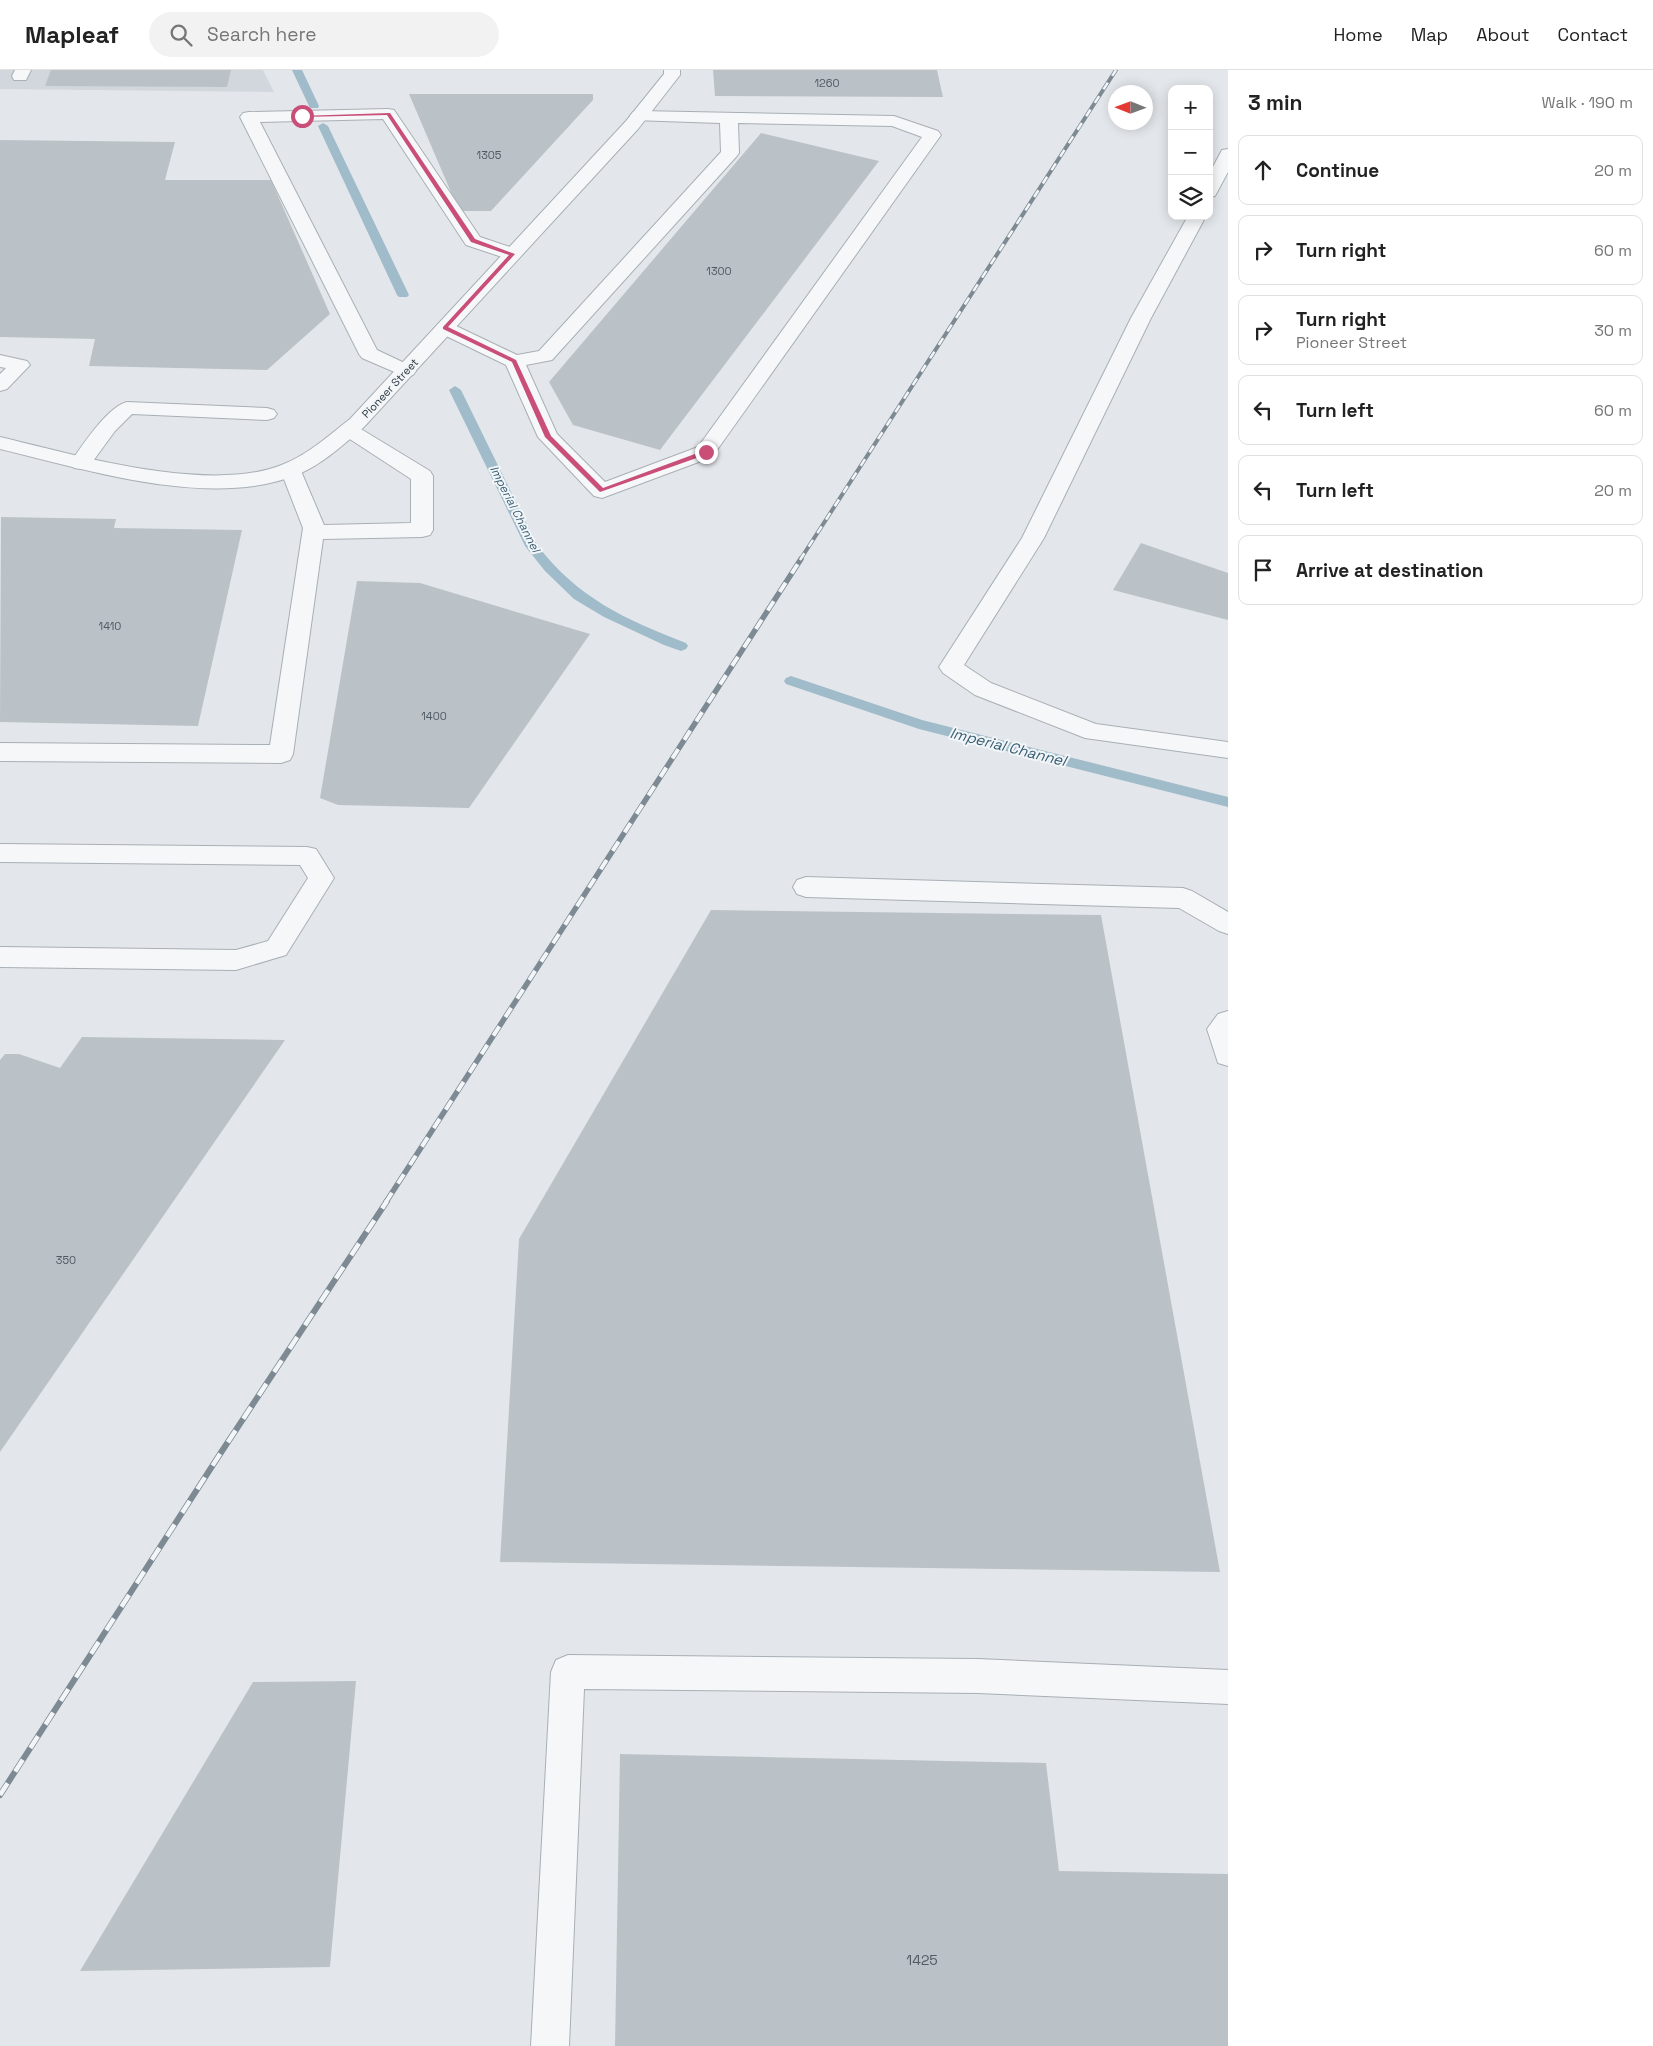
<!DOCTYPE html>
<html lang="en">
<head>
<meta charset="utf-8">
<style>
  body { margin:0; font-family:"Space Grotesk",sans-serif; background:#f2f2f2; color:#222 }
  .controls { position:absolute; right:15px; top:15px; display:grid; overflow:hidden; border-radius:10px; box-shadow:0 2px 12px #0003 }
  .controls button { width:45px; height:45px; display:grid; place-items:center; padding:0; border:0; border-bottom:1px solid #e0e0e0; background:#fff; color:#222; font:25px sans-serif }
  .compass { position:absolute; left:1108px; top:15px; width:45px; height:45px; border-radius:50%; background:#fff; box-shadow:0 2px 12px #0003; rotate:271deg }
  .stop { position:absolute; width:15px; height:15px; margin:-11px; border:4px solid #c94f78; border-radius:50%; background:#fff }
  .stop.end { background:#c94f78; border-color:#fff; box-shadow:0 1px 5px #0008 }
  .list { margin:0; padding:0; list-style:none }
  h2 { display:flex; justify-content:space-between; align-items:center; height:65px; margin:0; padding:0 20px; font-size:21px }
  h2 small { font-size:16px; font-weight:400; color:#767676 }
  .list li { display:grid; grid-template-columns:32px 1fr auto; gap:15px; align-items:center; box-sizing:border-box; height:70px; margin:0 10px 10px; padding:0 10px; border:1px solid #e0e0e0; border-radius:10px }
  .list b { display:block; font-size:19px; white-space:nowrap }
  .list p { margin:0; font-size:16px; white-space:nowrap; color:#767676 }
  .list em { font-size:16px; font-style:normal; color:#767676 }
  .icon { flex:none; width:28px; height:28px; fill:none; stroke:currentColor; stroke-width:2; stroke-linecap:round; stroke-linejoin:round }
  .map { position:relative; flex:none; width:1228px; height:1976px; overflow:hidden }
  header { display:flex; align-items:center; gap:30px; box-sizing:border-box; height:70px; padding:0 25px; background:#fff; border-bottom:1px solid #e0e0e0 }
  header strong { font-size:24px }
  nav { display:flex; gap:28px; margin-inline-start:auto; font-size:18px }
  .search { width:350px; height:45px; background:#f2f2f2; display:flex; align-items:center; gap:12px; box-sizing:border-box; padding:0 18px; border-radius:28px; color:#767676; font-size:19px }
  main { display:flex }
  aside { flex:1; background:#fff }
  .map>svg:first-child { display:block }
</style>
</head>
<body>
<header>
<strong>Mapleaf</strong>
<div class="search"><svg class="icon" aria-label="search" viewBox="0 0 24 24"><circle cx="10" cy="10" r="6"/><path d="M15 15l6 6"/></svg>Search here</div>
<nav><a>Home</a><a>Map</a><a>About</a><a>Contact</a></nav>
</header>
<main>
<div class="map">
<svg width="1228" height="1976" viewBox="0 0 1228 1976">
  <rect width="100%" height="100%" fill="#e3e7eb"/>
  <path fill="#d1d7dc" d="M0 0H263L274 22 0 19Z"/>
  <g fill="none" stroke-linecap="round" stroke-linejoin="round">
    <path fill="#a0bbc9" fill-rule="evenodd" d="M292 0H302L319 36 318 38H310L309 36Z
      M323 53 328 56 409 225 407 227H399L397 225 318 56Z
      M455 316 461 320 537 475C578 528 624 549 686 573L688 576 686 579 681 581 664 575 604 547 574 529 545 501 525 476 449 320Z
      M791 606 922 650 1228 727V737L919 659 786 614 784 611 786 608Z"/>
  </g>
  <path fill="#bbc2c7" d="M51 0H231L227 17 45 16Z
    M713 0H937L943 27 715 26Z
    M409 24H593V30L491 141H459Z
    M761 63 879 91 660 380 573 355 549 312Z
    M0 70 175 72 165 110H271L330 244 267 300 89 296 95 269 0 267Z
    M1 447 116 449 114 458 242 460 198 656 0 652Z
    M1141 473 1228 503V550L1113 520Z
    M357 511 420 513 590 564 469 738 338 735 320 728Z
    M711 840 1101 845 1220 1502 500 1492 519 1169Z
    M82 967 285 970 0 1382V990L5 984H19L60 998Z
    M356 1611 330 1897 80 1901 253 1612Z
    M620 1684 1046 1693 1059 1801 1228 1804V1976H615Z"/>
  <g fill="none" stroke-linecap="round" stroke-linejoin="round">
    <defs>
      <path id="service" d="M15 0H31L26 10H14L12 6Z
        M388 39 394 40 480 167 519 180 521 184 519 188 512 190 505 188 466 175 383 49 260 52 377 280 413 297 416 301 413 305 406 307 362 288 359 284 240 47 243 43 249 42Z
        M639 41 894 46 938 61 941 65 712 387 602 428 594 426 538 367 506 295 438 262 435 258 438 254 445 252 452 254 517 285 539 281 721 82 720 53 633 50 630 46 633 42ZM738 53 892 56 922 67 698 377 605 412 557 364 526 295 552 290 736 87 739 83Z
        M1228 79V102L1215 126 1209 127V104L1222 80Z
        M1188 146H1206L1151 248 1044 468 964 595 991 613 1096 654 1228 672V688L1085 668 975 625 943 603 939 597 1022 468 1131 248Z
        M0 285 27 291 30 295 7 319 0 321V304L6 298 0 297Z
        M127 332 267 338 274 340 277 344 274 348 267 350 132 344 115 361 88 398 81 399 74 398 70 393C82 376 107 337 127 332Z
        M349 354 356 356 430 401 433 406V460L430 465 422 467 323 469 293 684 290 690 281 693 0 691V673L270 675 303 458 280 399 284 394 291 393 298 394 324 455 411 453V409L342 364 339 360 342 356Z
        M0 774 307 777 316 779 334 808 286 885 236 900 0 897V877L236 880 268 871 308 808 300 795 0 792Z
        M806 807 1183 818 1192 821 1228 842V864L1219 861 1179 838 806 827 797 824 793 817 797 810Z
        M1228 941V996L1218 993 1207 959 1218 944Z
        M568 1585 978 1589 1228 1600V1634L978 1623 584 1619 569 1976H531L551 1602 556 1590Z"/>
      <path id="tertiary" d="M664 0H680V5L638 59 364 357C344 374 324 393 299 404 213 440 88 400 0 379V367C76 385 211 425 284 394 309 384 329 365 350 349L626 51 664 4Z"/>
    </defs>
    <use href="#service" stroke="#a8afb5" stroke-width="2"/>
    <use href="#tertiary" stroke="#a8afb5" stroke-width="2"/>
    <use href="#service" fill="#f6f7f9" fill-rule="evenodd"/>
    <use href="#tertiary" fill="#f6f7f9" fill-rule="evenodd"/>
    <defs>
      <path id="rail-far2" d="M800 490 1116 0"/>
      <path id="rail-far1" d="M386 1132 801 489"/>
      <path id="rail" d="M0 1725 220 1384 387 1131"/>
    </defs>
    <use href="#rail-far2" stroke="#7d8a94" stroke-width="4"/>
    <use href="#rail-far1" stroke="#7d8a94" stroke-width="5.5"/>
    <use href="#rail" stroke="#7d8a94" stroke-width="6"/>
    <use href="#rail-far2" stroke="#f3f6f8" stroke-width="2.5" stroke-dasharray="8" stroke-linecap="butt"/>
    <use href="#rail-far1" stroke="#f3f6f8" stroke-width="4" stroke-dasharray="11" stroke-linecap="butt"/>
    <use href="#rail" stroke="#f3f6f8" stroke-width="4.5" stroke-dasharray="14" stroke-linecap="butt"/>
  </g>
  <path fill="#c94f78" d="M390 43 475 169 515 184 448 257 516 290 551 366 603 418 703 381H708V384L600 422 545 367 512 292 443 259V257L509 185 471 172 387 45 302 47 299 46Z"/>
  <g text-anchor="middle" stroke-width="4" stroke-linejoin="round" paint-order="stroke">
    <g font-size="11" fill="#505a63">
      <text x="827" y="17">1260</text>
      <text x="489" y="89">1305</text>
      <text x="719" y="205">1300</text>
      <text x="110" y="560">1410</text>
      <text x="434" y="650">1400</text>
      <text x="66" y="1194">350</text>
    </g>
    <g font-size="11" fill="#2c3842" stroke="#f3f6f8">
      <text transform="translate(390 318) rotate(-47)" y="4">Pioneer Street</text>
    </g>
    <g font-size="12" font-style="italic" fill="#375e74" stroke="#f3f6f8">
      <text transform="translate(515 439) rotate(63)" y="4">Imperial Channel</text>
    </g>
    <g font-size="14" fill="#505a63">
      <text x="922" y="1895">1425</text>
    </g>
    <g font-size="15" font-style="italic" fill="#375e74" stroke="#f3f6f8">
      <text transform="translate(1008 677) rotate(14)" y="5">Imperial Channel</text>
    </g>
  </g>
</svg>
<div class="controls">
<button>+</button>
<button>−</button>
<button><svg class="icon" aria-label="layers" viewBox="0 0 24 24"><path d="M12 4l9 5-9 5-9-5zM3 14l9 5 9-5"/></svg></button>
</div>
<svg class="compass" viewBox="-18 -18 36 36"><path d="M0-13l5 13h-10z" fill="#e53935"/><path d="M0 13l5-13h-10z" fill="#767676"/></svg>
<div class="stop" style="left:302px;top:46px"></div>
<div class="stop end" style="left:706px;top:382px"></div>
</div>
<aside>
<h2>3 min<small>Walk · 190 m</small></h2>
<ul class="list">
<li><svg class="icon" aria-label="ahead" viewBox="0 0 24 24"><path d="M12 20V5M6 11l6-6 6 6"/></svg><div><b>Continue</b></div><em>20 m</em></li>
<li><svg class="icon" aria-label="right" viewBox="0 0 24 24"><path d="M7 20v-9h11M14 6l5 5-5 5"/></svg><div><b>Turn right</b></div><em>60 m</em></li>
<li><svg class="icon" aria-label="right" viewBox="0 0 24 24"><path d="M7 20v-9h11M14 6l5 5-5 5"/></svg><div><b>Turn right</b><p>Pioneer Street</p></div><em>30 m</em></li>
<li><svg class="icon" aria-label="left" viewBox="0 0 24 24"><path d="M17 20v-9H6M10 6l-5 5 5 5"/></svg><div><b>Turn left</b></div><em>60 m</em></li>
<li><svg class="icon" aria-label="left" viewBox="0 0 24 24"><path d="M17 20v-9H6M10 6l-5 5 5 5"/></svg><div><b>Turn left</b></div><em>20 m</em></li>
<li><svg class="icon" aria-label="arrive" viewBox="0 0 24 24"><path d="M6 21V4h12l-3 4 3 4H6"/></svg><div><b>Arrive at destination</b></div></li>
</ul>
</aside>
</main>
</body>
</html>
